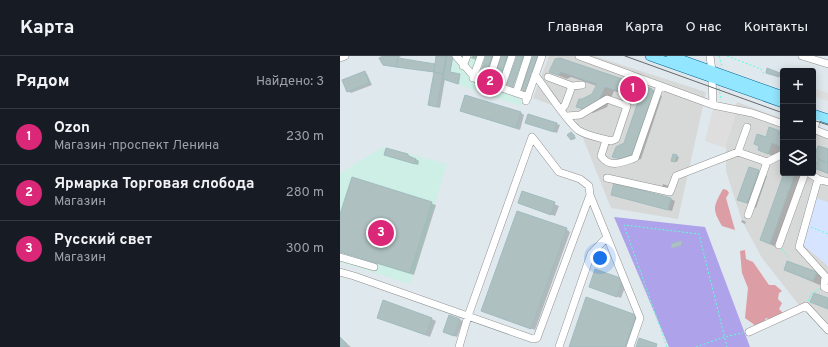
<!DOCTYPE html>
<html lang="ru">
<head>
<meta charset="utf-8">
<style>
  body { margin:0; font-family:Overpass,sans-serif; background:#242831; color:#f1f3f6 }
  .controls { position:absolute; right:12px; top:12px; display:grid; overflow:hidden; border-radius:4px; box-shadow:0 2px 10px #0003 }
  .controls button { width:36px; height:36px; display:grid; place-items:center; padding:0; border:0; border-bottom:1px solid #363941; background:#171b24; color:#f1f3f6; font:20px sans-serif }
  .you { position:absolute; left:260px; top:202px; width:14px; height:14px; margin:-10px; border:3px solid #fff; border-radius:50%; background:#1a73e8; box-shadow:0 0 0 6px #1a73e833 }
  .badge { display:grid; place-items:center; width:26px; height:26px; border-radius:50%; background:#db2777; color:#fff; font-size:13px; font-weight:700 }
  .pin { position:absolute; translate:-50% -50%; border:2px solid #fff; box-shadow:0 1px 4px #0006 }
  .list { margin:0; padding:0; list-style:none }
  h2 { display:flex; justify-content:space-between; align-items:center; height:52px; margin:0; padding:0 16px; font-size:17px }
  h2 small { font-size:13px; font-weight:400; color:#9ea1a6 }
  .list li { display:grid; grid-template-columns:26px 1fr auto; gap:12px; align-items:center; box-sizing:border-box; height:56px; padding:0 16px; border-top:1px solid #363941 }
  .list b { display:block; font-size:15px; white-space:nowrap }
  .list p { margin:0; font-size:13px; white-space:nowrap; color:#9ea1a6 }
  .list em { font-size:13px; font-style:normal; color:#9ea1a6 }
  .icon { flex:none; width:22px; height:22px; fill:none; stroke:currentColor; stroke-width:2; stroke-linecap:round; stroke-linejoin:round }
  .map { position:relative; flex:none; width:488px; height:291px; overflow:hidden }
  header { display:flex; align-items:center; gap:24px; box-sizing:border-box; height:56px; padding:0 20px; background:#171b24; border-bottom:1px solid #363941 }
  header strong { font-size:19px }
  nav { display:flex; gap:22px; margin-inline-start:auto; font-size:14px }
  main { display:flex }
  aside { flex:1; background:#171b24 }
  .map>svg:first-child { display:block }
</style>
</head>
<body>
<header>
<strong>Карта</strong>
<nav><a>Главная</a><a>Карта</a><a>О нас</a><a>Контакты</a></nav>
</header>
<main>
<aside>
<h2>Рядом<small>Найдено: 3</small></h2>
<ul class="list">
<li><span class="badge">1</span><div><b>Ozon</b><p>Магазин · проспект Ленина</p></div><em>230 m</em></li>
<li><span class="badge">2</span><div><b>Ярмарка Торговая слобода</b><p>Магазин</p></div><em>280 m</em></li>
<li><span class="badge">3</span><div><b>Русский свет</b><p>Магазин</p></div><em>300 m</em></li>
</ul>
</aside>
<div class="map">
<svg width="488" height="291" viewBox="0 0 488 291">
  <rect width="100%" height="100%" fill="#dfe8ed"/>
  <path fill="#d7d9d8" d="M209 0H254L366 36 338 163 271 152 233 57 193 42Z
    M397 46 443 63V117H473V74L488 79V279L459 249 422 202 402 165 386 115V84Z"/>
  <path fill="#cdefe5" d="M107 0H198L180 50 103 23Z
    M43 91 107 108 70 228 0 206V117Z"/>
  <path fill="#d6e4ff" d="M476 142 488 146V210L463 189Z"/>
  <path fill="#aea2ea" d="M274 161 365 171 410 291H329Z"/>
  <path fill="#dedede" d="M473 32 488 37V45L473 40Z
    M373 52 396 58 385 92 365 85Z"/>
  <path fill="#dd9da4" d="M383 133 387 134 389 137 386 142 395 174 382 170C372 153 373 151 383 133Z
    M405 194 406 203 413 206 429 229H435L442 235 439 237 438 243 442 247 439 253 444 258 432 264 426 262 423 268 416 270 405 262 408 232 402 217 400 195Z"/>
  <path fill="#0003" d="M45 0H61L57 3 96 9 97 0H113L110 17 120 19 119 28 105 23 100 52 92 50 89 49 95 16 45 8Z
    M132 0H137L136 4 131 2Z
    M147 0H155L147 24 143 22Z
    M162 0H168L158 28Z
    M178 0H184L172 33 167 31Z
    M215 4 310 32 322 40 301 103 290 107 273 100 285 88 300 43 274 35 267 51 253 57 246 56 238 51 242 44 253 38 257 30 231 21 227 23 210 16Z
    M25 16 27 18 32 29 11 37 8 35Z
    M121 55 180 56 184 59 180 74Z
    M186 67 217 68 220 69 217 77Z
    M439 76 443 78V92L441 91 437 102 419 94 426 82Z
    M232 77 236 82 233 84 231 83Z
    M47 93 68 99 79 105 78 109 48 100Z
    M488 95V118L475 112Z
    M334 99 339 101 337 106 334 105Z
    M418 115 427 120 416 152 398 143Z
    M445 117H462L436 191 421 184Z
    M13 122 96 149 74 219 0 196V161Z
    M323 128 329 130 328 134 322 131Z
    M183 136 219 150 215 160 179 147Z
    M272 139 331 143 335 145 332 155Z
    M402 164 406 166 405 168 401 166Z
    M226 173 230 176 195 274 142 255Z
    M340 186 343 189 333 191Z
    M256 214 287 226 281 242 254 232Z
    M445 214 476 217 485 222 482 230Z
    M109 260 123 265 117 281 107 277Z
    M296 260 300 262 290 291H230Z
    M38 261 92 263 96 265 90 281Z
    M0 282 1 283 11 291H0Z"/>
  <path fill="#aec0c0" stroke="#a1bcbf" d="M43 0H58L56 11 43 9 39 2Z
    M96 0H106L103 18 94 16Z
    M107 0H113L110 16 120 18 118 28 103 23Z
    M146 0H152L144 23 139 21Z
    M161 0H167L158 28 152 26Z
    M177 0H183L172 33 166 31Z
    M193 0H198L185 38 180 36Z
    M58 2 95 8 94 16 56 11Z
    M220 2 312 33 313 38 292 98 281 103 272 101 276 91 284 87 299 43 298 41 265 31 258 46 244 53 236 51 239 43H242L252 38 257 28 221 16 218 19 209 16 215 3Z
    M427 12 440 17 439 21 426 17Z
    M25 15 29 27 7 36 2 24Z
    M94 16 103 18 97 51 88 49Z
    M125 39 181 56 176 72 120 55Z
    M188 58 217 67 214 76 185 67Z
    M429 71 440 75 438 78 443 80V82L440 90 432 87 428 98 418 94 419 90 414 88 417 78 426 81Z
    M231 76 235 80 231 84 227 79Z
    M478 90 488 93V107L474 102Z
    M478 90 488 93V117L474 112 478 103 474 102Z
    M46 92 68 98V100L76 103 75 108 44 99Z
    M333 98 337 99 335 106 331 105Z
    M478 103 488 107V117L474 112Z
    M409 111 419 114 407 147 397 144Z
    M444 117H455L430 188 420 184Z
    M12 121 92 146 70 217 0 196V158Z
    M274 127 331 142 328 154 271 139Z
    M182 135 215 146 211 159 178 147Z
    M177 155 227 172 191 273 141 255Z
    M341 185 342 189 332 192 331 188Z
    M447 205 477 216 473 225 444 214Z
    M255 213 283 223 277 241 249 231Z
    M474 237 488 242V253L470 246Z
    M246 241 296 259 285 291H229Z
    M43 244 92 262 86 279 37 262Z
    M109 259 120 263 114 280 103 276Z
    M0 281 7 288 4 291H0Z
    M299 282 317 288 316 291H296Z"/>
  <g fill="none" stroke-linecap="round" stroke-linejoin="round">
    <defs>
      <path id="minor" d="M116 0 136 23 188 41
        M239 0 373 49 412 57 443 68
        M370 0 372 15
        M462 0 488 8
        M0 2 5 0
        M123 10 127 0
        M195 19C207 34 225 63 238 74 246 80 262 82 271 85L276 83 287 50 267 43 240 59 227 60
        M208 21 232 30 225 49 221 54
        M133 22 141 0
        M372 22 373 49
        M148 27 157 0
        M232 30 242 29
        M161 32 172 0
        M176 37 188 0
        M186 45 202 0
        M407 71 398 96 427 106 443 98
        M473 73 488 79
        M473 76 478 59
        M266 84 261 100C270 113 283 106 295 102L320 30
        M469 117 478 123 459 191 485 220 484 231 488 233
        M267 122 330 136 336 120 398 96
        M478 123 488 126
        M250 139 300 262 290 291
        M408 159 427 106
        M439 189 465 117
        M0 201 34 211
        M0 216 14 220 193 283 197 282 250 139 249 130 240 123 219 116 192 81 128 260 119 291
        M409 276 466 250 488 274
        M219 291 251 198 267 181"/>
      <path id="major" d="M310 0 443 47
        M331 0 443 40
        M473 58 488 63"/>
    </defs>
    <use href="#minor" stroke="#919191" stroke-width="8"/>
    <use href="#major" stroke="#006291" stroke-width="10"/>
    <path stroke="#5effd8" stroke-width="1" stroke-dasharray="2 2" stroke-linecap="butt" d="M379 0 382 11
      M387 0 421 13 425 19
      M379 32 381 44
      M471 171 488 178
      M442 193 449 202
      M468 245 471 238 479 233
      M327 291 284 169 359 178 387 291
      M356 291 384 281 403 277"/>
    <use href="#minor" stroke="#fff" stroke-width="7"/>
    <use href="#major" stroke="#92e6ff" stroke-width="9"/>
    <path stroke="#686868" stroke-width="1" d="M285 0 443 57
      M473 64 488 69"/>
  </g>
</svg>
<div class="controls">
<button>+</button>
<button>−</button>
<button><svg class="icon" aria-label="layers" viewBox="0 0 24 24"><path d="M12 4l9 5-9 5-9-5zM3 14l9 5 9-5"/></svg></button>
</div>
<div class="you"></div>
<div class="pin badge" style="left:293px;top:33px">1</div>
<div class="pin badge" style="left:150px;top:26px">2</div>
<div class="pin badge" style="left:41px;top:177px">3</div>
</div>
</main>
</body>
</html>
